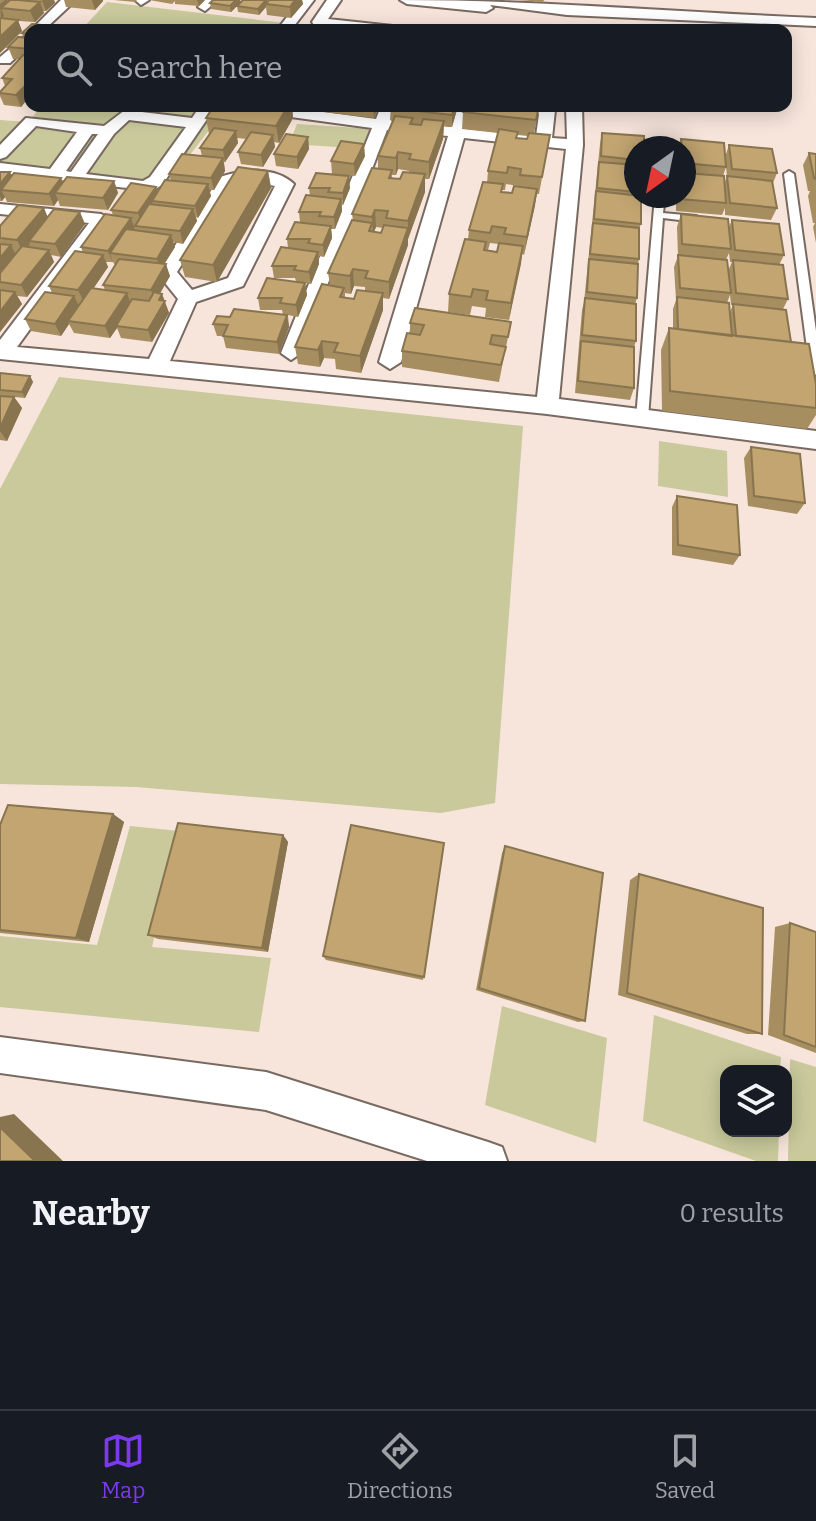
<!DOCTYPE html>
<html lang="en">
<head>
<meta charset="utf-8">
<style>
  body { margin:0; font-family:Bitter,serif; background:#242831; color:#f1f3f6 }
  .controls { position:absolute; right:24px; bottom:24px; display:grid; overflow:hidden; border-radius:16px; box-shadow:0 4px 20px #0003 }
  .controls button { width:72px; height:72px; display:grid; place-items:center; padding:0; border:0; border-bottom:2px solid #363941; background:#171b24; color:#f1f3f6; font:40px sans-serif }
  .compass { position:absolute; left:624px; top:136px; width:72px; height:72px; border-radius:50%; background:#171b24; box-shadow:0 4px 20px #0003; rotate:213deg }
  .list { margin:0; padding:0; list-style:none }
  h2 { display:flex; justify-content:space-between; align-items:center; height:104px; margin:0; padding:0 32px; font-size:34px }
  h2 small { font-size:26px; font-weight:400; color:#9ea1a6 }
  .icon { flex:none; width:44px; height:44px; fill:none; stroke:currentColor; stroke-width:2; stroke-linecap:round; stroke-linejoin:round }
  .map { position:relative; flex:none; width:816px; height:1161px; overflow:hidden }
  .search { position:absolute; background:#171b24; box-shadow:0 4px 20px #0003; left:24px; right:24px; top:24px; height:88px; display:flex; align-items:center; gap:20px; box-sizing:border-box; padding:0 28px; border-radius:16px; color:#9ea1a6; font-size:30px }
  .sheet { height:248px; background:#171b24 }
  nav { display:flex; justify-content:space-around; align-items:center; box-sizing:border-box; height:112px; border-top:2px solid #363941; background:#171b24; font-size:22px; color:#9ea1a6 }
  nav a { display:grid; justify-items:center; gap:4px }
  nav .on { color:#7c3aed }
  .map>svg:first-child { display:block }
</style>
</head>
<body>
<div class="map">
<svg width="816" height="1161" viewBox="0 0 816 1161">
  <rect width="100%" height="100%" fill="#f7e5db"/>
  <path fill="#c9c99c" d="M107 2 293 24 288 30H81Z
    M42 106H228L164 188 0 173V120L28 122Z
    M297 124 374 129 369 149 289 144Z
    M59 377 523 426 495 803 441 813 136 787 0 784V489Z
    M659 441 727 451 728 497 658 486Z
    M130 826 179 831 152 947 271 958 259 1032 0 1007V936L97 945Z
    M502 1006 607 1038 596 1143 485 1105Z
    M654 1015 781 1057 780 1071H726V1131H779L778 1161H756L643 1121Z
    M790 1059 816 1067V1161H788Z"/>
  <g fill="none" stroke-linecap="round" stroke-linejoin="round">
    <defs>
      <path id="lane" d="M789 171 794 174 816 331V375L810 371 784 174Z
        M655 196H665L663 213 696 216 701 219 696 222 663 218 648 418 642 422 636 418Z"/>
      <path id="street" d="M61 0H76L44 30 30 31Z
        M135 0H149L141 5Z
        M204 0H218L205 11 198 7Z
        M300 0H314L291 30H277Z
        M327 0H341L328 19 393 26 400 30 314 25 312 22Z
        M400 0C534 0 675 12 816 18V26L567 15 490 5 493 8 486 12 407 4Z
        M30 32V44L10 63H0V57Z
        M200 106H216L162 185 152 191 0 173V163L50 169 77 132 36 126 6 157 0 159V145L26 118 104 126 125 110 192 118ZM129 120 186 127 150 177 143 181 86 174 114 134ZM92 134H98L71 172 66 171Z
        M238 106H280L376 119 381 106H397L391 121 451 127 457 106H473L466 129 536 136 539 114 508 111 500 106H550L555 110 552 138 567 139 566 106H582L583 145 559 399 816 431V449L547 414 0 359V340L89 223 0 214V204L101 214 110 219 17 347 149 359 178 299 157 273 220 177C243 169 275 166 294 184L243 286 196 302 170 361 537 397 566 149 464 138 401 362 390 369 379 362 448 136 387 130 301 353 291 360 281 353 372 128 246 111ZM249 181 275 186 228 278 192 290 177 272 232 185Z
        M0 1037 266 1072 488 1142 502 1147 507 1161H427L266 1110 0 1073Z"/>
    </defs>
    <use href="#lane" stroke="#796a61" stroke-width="4"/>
    <use href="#street" stroke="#796a61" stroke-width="4"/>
    <use href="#lane" fill="#fff" fill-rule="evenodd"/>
    <use href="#street" fill="#fff" fill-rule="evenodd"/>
  </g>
  <path fill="#a78e61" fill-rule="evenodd" d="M0 0H54L55 3 46 11H43L44 13 35 22 18 21 22 31 0 53Z
    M64 0H103V1L95 10 66 7Z
    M114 0H137L135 2Z
    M149 0H205L199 6 175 4V1L172 4Z
    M267 0 268 2 269 0H305H302L303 4 291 18 267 15 266 7 259 15 238 12 237 6Z
    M518 0H544L543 2Z
    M241 2 231 12 211 9 210 3Z
    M30 30V96L21 107 4 105 0 96V92L5 86 2 78 20 59H13L8 47 24 38 22 33Z
    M214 106H303L302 108 292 107 293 118 279 143 274 142 275 147 263 167 241 164 238 152 247 139 237 138 238 143 225 162H224L225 171 214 190H209L211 196 198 218 196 217 197 221 183 244 173 242 175 247 164 264 170 276 160 293 162 294 169 313 152 342 121 338 117 328 110 338 74 333 69 324 61 336 31 331 25 319 52 293 49 286 83 253 81 247 113 215 111 210 156 187 158 192 171 180 169 174 202 156 200 148 209 134 206 118ZM106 262H113L115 265 103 285 105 290 93 289 108 267Z
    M306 106H379L374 118 306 110Z
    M391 106H458L452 127 444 126 443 139 429 179H425V192L408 239V245L389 299 383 298V310L361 373 336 369 335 359 324 358 320 367 298 364 295 347 330 285 328 273 353 221 352 214 378 169V156L393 120H390ZM398 169 409 171V172L400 179 392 178V175H396ZM376 227 383 228 381 233 374 232ZM354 286 365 287V291L354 299 345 298V293L351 294Z
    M465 106H540L534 133 550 135 539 194H537L524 255 522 254 509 320 485 317 486 308 472 306 470 315 448 312 449 294 468 239 469 230 487 183 488 171 498 133 462 129 463 112ZM517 135 528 136 527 139 517 138ZM506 184 518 186 512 193 502 192V190H505ZM490 243 499 244 497 252 488 250Z
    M602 133 636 148V196L641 224 639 229V259L638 264 637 298 635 304 636 341 634 347V388L630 400 575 393 582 310 584 302 600 144Z
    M308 137 309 149 298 169 276 166 274 154Z
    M681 139 725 157 729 145 777 173 773 183 777 208 771 220 725 215V208L722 215 676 211V196H684V148H678ZM726 167 727 177 724 184 723 176Z
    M809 153 816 154V243L813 227 815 223H813L808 196 810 191H808L803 165Z
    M365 156 355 176 332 174 331 161Z
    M268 171 271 188 217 282 185 277 180 260Z
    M0 172 12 177 61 178 63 183 114 181 118 193 108 210 60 206 58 200 54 206 7 202 5 197 2 201H0Z
    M309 188H350L343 205H342V211L335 229H331L332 238 324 257 319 256V264L311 284 305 283 307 295 298 317 288 315 289 327 279 354 226 348 223 336H217L213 324 230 317 283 315 282 310H260L258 298 296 281 295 278H274L272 266 288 248 287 239 300 222 299 212 310 196Z
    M681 214 729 227 732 220 784 255 779 265 788 299 783 309 791 342 816 384V415L807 429 662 411 661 350 669 328 673 329V309L676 300 674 267 678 256 677 227ZM729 253 730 262H732L728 271 726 260ZM730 295 731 305H733L730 312 727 303Z
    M48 217 85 224 61 257 51 255 54 262 27 297 17 296 22 304 0 332V226Z
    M511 322 499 382 402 367V351L410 334V323Z
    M0 373 30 376 33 382 25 398 14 397 22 408 7 441 0 440Z
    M751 447 805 503 797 514 748 506 744 458Z
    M677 496 740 555 733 565 672 555V507Z
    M113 814 124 822 89 942 0 933V825Z
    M283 835 288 842 268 952 158 939 148 935Z
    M444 843 423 980 326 960 323 956Z
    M505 846 585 1021 578 1022 476 990 502 853Z
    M639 874 762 1034H747L618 995 630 880Z
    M790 923 816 932V1053L768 1035 775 927Z"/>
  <path fill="#88744f" d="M5 0H7L10 9 1 8 4 16 1 19 0 4Z
    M42 0H54L55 3 46 11Z
    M92 0H103V1L95 10Z
    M197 0H205L199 6Z
    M236 0H240L241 2 231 12 230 6Z
    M266 0H267L268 4H266V7L259 15 258 9Z
    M295 0H302L303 4 291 18 290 7Z
    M40 2 44 13 35 22 30 11Z
    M18 20 22 31 0 53V37Z
    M29 81 30 96 21 107 16 95Z
    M288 106H292L293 118 279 143 276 126Z
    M373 106H379L374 118Z
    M455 106H458L452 127V115Z
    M444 121 443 139 429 179V162Z
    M236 131 238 143 225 162 223 150Z
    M273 135 275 147 263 167 261 155Z
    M308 137 309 149 298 169 297 157Z
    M364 144 365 156 355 176 354 164Z
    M398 152V169L396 175V158Z
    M223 158 225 171 214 190 211 178Z
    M268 171 271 188 217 282 213 265Z
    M10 172 15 184 1 190 5 197 2 201 0 196V184Z
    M425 174V192L408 239V221Z
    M349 176 350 188 343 205V193Z
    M61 178 66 190 55 193 58 200 54 206 49 194Z
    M114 181 118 193 108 210 103 198Z
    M208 184 211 196 198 218 195 206Z
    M156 187 160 199 152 201 154 208 142 225 138 213Z
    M537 189 535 206 524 255 527 237Z
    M341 199 342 211 335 229 334 217Z
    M44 208 49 220 29 241 30 244 23 252 17 240Z
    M193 209 197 221 183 244 180 231Z
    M375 210 376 227 373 234 372 217Z
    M80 212 85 224 61 257 55 244Z
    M131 218 135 230 110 253 113 263 108 251Z
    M331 226 332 238 324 257 323 245Z
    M408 228V245L389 299V282Z
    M171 235 175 247 160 271 157 259Z
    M11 245 17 257 0 278V258Z
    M523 246 521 264 509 320 511 303Z
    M49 250 54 262 27 297 21 285Z
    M318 252 319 264 311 284 309 272Z
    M103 255 108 267 84 302 78 290Z
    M166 264 170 276 155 302 151 290Z
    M353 269 354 286 351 294 350 276Z
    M305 283 307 295 298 317 296 305Z
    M15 292 22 304 0 332V312Z
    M127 293 131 305 116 326 117 328 110 338 105 326Z
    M383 293V310L361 373 360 356Z
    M162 294 169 313 152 342 148 330Z
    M74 296 80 308 68 321 69 324 61 336 55 324Z
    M287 315 289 327 279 354 277 342Z
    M322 341 324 358 320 367 318 350Z
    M30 376 33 382 25 398 22 392Z
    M14 397 22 408 7 441 0 431V428Z
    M113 814 124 822 89 942 76 938Z
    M283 835 288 842 268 952 262 948Z
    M14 1114 63 1161H35L0 1127V1117Z"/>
  <path fill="#c2a571" stroke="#88744f" stroke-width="2" d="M10 0H18L40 2 30 11 1 8Z
    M213 0H236L230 6 210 3Z
    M243 0H266L258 9 237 6Z
    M269 0H295L290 7 266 4Z
    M0 18 18 20 0 37Z
    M32 24 62 27 59 30H30V34L22 33Z
    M18 37 30 38V49L8 47Z
    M23 55 30 56V81L16 95 0 93V92L12 79 2 78Z
    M214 106H288L276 126 206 118Z
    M391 106H455L452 115 390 108Z
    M465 106H539L536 120 463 112Z
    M395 116 413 118 410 124 421 125 423 119 444 121 429 162 409 159 411 154 398 152 396 158 378 156Z
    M214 128 236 131 223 150 200 148Z
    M499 129 518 132 516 138 527 139 529 133 550 135 542 177 520 175 521 169 508 167 507 173 488 171Z
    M251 132 273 135 261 155 238 152Z
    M602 133 644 136V148H636V160L601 156Z
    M286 134 308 137 297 157 274 154Z
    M681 139 724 143 726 167 684 163V148H682Z
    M341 141 364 144 354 164 331 161Z
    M729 145 772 149 777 173 732 169Z
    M809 153 816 154V179L814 178Z
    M182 154 223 158 211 178 169 174Z
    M599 162 636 165V192L597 188Z
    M238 167 268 171 213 265 180 260Z
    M372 168 392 170 389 178 400 179 403 172 425 174 408 221 386 218 388 211 375 210 372 217 352 214Z
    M0 172H10L0 184Z
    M14 173 61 178 49 194 1 190Z
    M316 173 349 176 343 193 328 192 330 188H309Z
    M684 173 724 176 726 203 680 199V196H684Z
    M727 176 772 181 777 208 730 203Z
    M67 177 114 181 103 198 55 193Z
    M165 180 208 184 195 206 152 201Z
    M483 182 503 184 501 192 512 193 514 186 537 189 527 237 504 234 506 228 492 226 490 233 469 230Z
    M131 183 156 187 138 213 111 210Z
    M596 191 641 196V224L594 219Z
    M306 195 341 199 334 217 319 216 321 212H299Z
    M149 204 193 209 180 231 135 226Z
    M18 205 44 208 17 240 0 238V226Z
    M54 209 80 212 55 244 29 241Z
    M105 214 131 218 108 251 81 247Z
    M681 214 728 219 731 249 682 244Z
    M352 220 372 223 369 231 381 233 384 225 408 228 389 282 365 278 368 271 353 269 350 276 328 273Z
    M732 220 779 224 784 255 735 250Z
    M295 222 331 226 323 245 308 243 310 239H287Z
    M593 223 639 228V259L590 254Z
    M126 229 171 235 157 259 110 253Z
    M465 239 486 242 484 250 497 252 499 243 523 246 511 303 486 300 488 291 473 289 471 297 449 294Z
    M0 244 11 245 0 258Z
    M22 246 49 250 21 285 0 282V273Z
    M281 247 318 252 309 272 294 270 296 266H272Z
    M75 251 103 255 78 290 49 286Z
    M678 255 727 260 731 293 680 288Z
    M119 259 166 264 151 290 103 285Z
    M589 259 638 264 637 298 587 292Z
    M733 260 783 265 788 299 736 293Z
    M267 278 305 283 296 305 280 303 282 298H258Z
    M322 284 344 288 340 297 354 299 357 290 383 293 360 356 334 352 338 343 322 341 318 350 295 347Z
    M91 288 127 293 105 326 68 321Z
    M0 290 15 292 0 312Z
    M45 292 74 296 55 324 25 319Z
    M154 292 162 294 159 300 165 301 148 330 116 326 132 299 149 301Z
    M677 297 729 303 732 336 678 329Z
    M585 298 636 304V341L582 335Z
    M733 304 786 310 791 342 736 336Z
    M415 308 511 322 508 337 492 335 490 344 506 347 501 365 402 351 407 333 420 335 424 325 410 323Z
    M234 309 287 315 277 342 223 336 228 325 213 324 217 316 230 317Z
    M669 328 809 344 816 384V408L670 391Z
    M581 341 634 347V388L578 381Z
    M0 373 30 376 22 392 0 390Z
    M0 396 14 397 0 428Z
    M751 447 800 454 805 503 754 496Z
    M677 496 737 505 740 555 678 545Z
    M8 805 113 814 76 938 0 930V825Z
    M178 823 283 835 262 948 148 935Z
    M351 825 444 843 424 977 323 956Z
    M505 846 603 873 585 1021 479 988Z
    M639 874 763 908 762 1034 627 993Z
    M790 923 816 932V1047L784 1035Z
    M0 1127 35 1161H0Z"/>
</svg>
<div class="controls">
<button><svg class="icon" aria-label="layers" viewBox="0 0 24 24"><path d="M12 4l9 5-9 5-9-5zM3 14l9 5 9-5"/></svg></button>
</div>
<svg class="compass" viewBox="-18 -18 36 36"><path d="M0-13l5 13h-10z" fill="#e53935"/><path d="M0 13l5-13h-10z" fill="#9ea1a6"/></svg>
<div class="search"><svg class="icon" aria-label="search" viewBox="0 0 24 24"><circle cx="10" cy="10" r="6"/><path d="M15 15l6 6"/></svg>Search here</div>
</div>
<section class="sheet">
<h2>Nearby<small>0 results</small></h2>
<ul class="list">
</ul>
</section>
<nav>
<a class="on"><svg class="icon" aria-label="map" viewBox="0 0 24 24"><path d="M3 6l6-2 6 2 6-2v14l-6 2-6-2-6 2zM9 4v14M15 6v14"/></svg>Map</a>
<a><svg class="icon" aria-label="directions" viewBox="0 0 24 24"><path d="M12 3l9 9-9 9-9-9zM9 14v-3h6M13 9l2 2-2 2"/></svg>Directions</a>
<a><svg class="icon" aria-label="saved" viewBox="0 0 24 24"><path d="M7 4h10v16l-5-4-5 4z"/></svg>Saved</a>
</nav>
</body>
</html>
